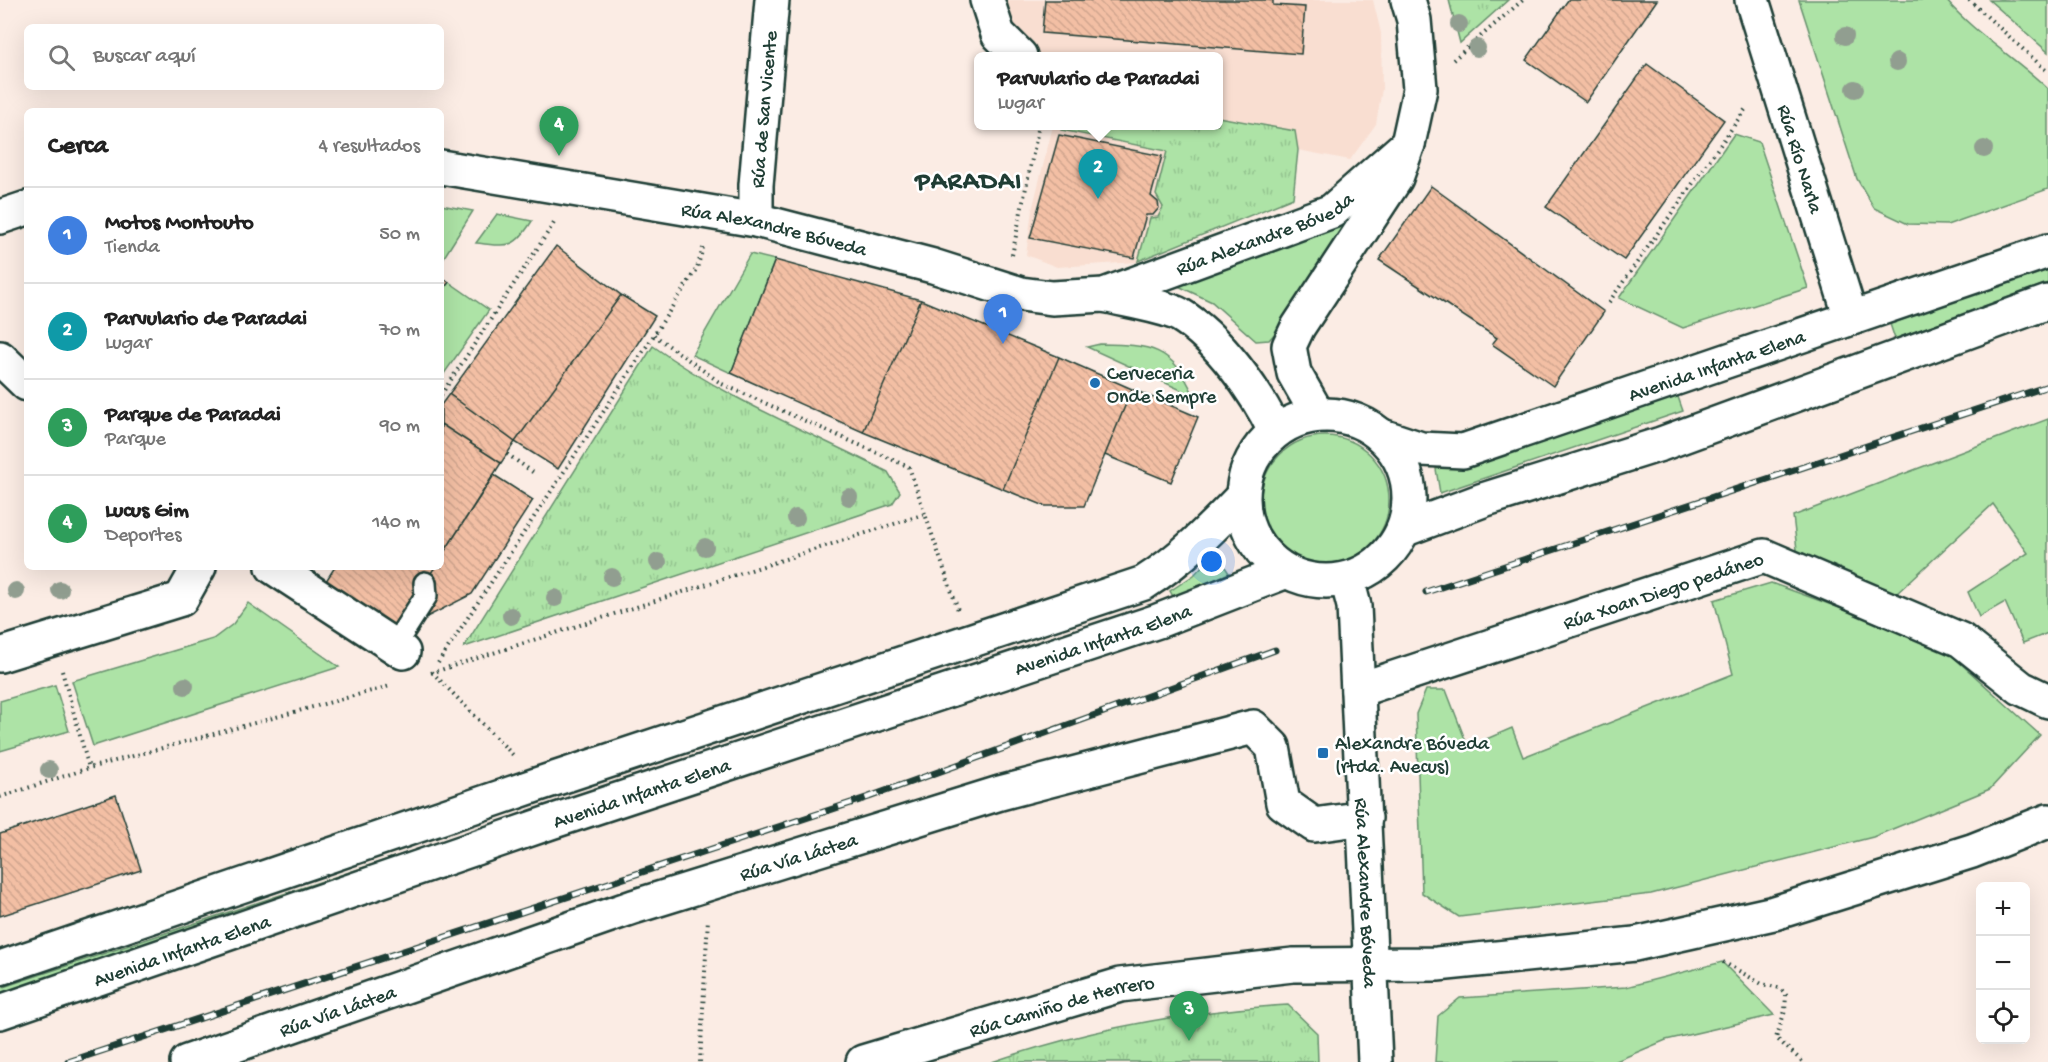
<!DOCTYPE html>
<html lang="es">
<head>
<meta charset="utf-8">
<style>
  body { margin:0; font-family:"Gochi Hand",sans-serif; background:#f2f2f2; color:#222 }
  .controls { position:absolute; right:18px; bottom:18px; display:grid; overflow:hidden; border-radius:9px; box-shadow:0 6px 24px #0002 }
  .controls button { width:54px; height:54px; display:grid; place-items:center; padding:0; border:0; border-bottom:2px solid #e0e0e0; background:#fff; color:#222; font:30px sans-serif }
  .you { position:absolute; left:1212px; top:562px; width:21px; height:21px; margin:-15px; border:4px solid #fff; border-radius:50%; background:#1a73e8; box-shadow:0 0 0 9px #1a73e833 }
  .badge { display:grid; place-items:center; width:39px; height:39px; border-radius:50%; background:#1f6fb2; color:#fff; font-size:20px; font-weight:700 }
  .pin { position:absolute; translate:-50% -50px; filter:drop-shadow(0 2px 3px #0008) }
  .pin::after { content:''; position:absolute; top:32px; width:21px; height:18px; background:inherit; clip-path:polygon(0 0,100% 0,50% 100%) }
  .popup { position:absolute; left:974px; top:52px; width:249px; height:78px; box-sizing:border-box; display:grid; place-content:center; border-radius:9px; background:#fff; filter:drop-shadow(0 2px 4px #0005); font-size:20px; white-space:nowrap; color:#767676 }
  .popup b { font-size:22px; color:#222 }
  .popup::after { content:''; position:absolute; left:50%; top:100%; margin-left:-12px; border:12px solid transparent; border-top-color:#fff }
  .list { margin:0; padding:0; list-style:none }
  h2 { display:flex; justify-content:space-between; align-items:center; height:78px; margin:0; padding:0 24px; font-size:26px }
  h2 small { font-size:20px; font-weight:400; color:#767676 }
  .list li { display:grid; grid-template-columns:39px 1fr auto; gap:18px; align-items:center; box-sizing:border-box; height:96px; padding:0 24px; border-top:2px solid #e0e0e0 }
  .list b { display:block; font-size:22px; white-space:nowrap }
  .list p { margin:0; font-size:20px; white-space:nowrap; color:#767676 }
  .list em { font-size:20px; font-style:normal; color:#767676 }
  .icon { flex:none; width:33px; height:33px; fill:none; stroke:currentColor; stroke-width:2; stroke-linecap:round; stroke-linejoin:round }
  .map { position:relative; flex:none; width:2048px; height:1062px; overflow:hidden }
  .search { position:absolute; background:#fff; box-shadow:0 6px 24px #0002; left:24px; top:24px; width:420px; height:66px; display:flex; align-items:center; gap:15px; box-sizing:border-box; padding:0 21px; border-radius:9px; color:#767676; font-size:22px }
  .panel { position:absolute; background:#fff; box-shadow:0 6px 24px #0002; left:24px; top:108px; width:420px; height:462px; border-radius:9px }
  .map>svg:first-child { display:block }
</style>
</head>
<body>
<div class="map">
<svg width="2048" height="1062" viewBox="0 0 2048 1062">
  <defs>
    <pattern id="park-tufts" width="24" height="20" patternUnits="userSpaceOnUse" patternTransform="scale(1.5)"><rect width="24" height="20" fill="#ade3a6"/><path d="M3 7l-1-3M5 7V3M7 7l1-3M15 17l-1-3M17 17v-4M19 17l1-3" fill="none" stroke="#94c490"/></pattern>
    <pattern id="building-back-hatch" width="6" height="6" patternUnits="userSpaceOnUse" patternTransform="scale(1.5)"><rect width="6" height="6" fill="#f3bfa4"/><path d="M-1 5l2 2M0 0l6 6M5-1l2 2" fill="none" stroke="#d0a58e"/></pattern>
  </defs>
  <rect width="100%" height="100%" fill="#fbece4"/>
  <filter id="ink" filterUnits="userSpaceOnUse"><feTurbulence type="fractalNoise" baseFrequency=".0167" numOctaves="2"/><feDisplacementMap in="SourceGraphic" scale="12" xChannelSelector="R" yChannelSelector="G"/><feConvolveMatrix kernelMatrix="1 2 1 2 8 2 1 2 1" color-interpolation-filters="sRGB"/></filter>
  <g filter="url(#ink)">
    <path fill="#f9ded1" d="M999 0H1373L1381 33 1382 89 1376 124 1350 160 1298 150 1293 198 1137 262 1057 267 1026 255 1032 210 1053 126 1218 125V56H1034Z"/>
    <path fill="#ade3a6" stroke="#66906d" stroke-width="1.5" d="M1799 0H1946C1975 34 2016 58 2048 89V189L1947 225 1908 224 1874 208 1857 179Z
      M1989 0H2048V52Z
      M1734 134 1759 142 1808 288 1683 328 1619 298Z
      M441 205 473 211 441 262Z
      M1358 207 1278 330 1269 340 1256 341 1212 302 1172 283Z
      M497 214 532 221C514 250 508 246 476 243Z
      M750 254 775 260 731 373 692 355Z
      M2048 267V283L1895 339 1890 324Z
      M449 282 489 310 441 378V293Z
      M1100 344C1151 345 1172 346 1194 396L1087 347Z
      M1677 394 1683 411 1440 493 1436 469 1469 464Z
      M2048 419V633L2023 643 2005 602 1979 617 1968 592 2028 553 1993 504 1895 595 1798 558 1793 516Z
      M1261 500a64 64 0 1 1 128 0a64 64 0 1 1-128 0Z
      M1215 552 1229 573 1174 598 1170 591 1194 575Z
      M1771 583 1939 644 2040 735 1990 789 1873 837 1651 894 1459 917 1422 893 1416 714 1426 690H1446L1468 747 1512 728 1523 757 1733 674 1714 600Z
      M248 603 339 667 93 746 72 681 213 639 233 624Z
      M55 685 69 731 0 751V701Z
      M536 810 539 819 0 997V988Z
      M1722 962 1774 1015 1666 1040 1614 1062H1435L1438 1016 1460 998 1626 987Z"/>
    <path fill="url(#park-tufts)" stroke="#66906d" stroke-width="1.5" d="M1449 0H1508L1460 43Z
      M1218 117 1295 131 1298 150 1293 198 1138 261 1150 218 1158 217 1163 207 1156 195 1167 151 1061 130 1062 126 1218 125Z
      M653 346C725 398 809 432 888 472L900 492 892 504 464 647Z
      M1288 1005 1317 1033 1318 1062H992C1088 1029 1187 1011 1288 1005Z"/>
    <path fill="url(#building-back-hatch)" stroke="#1f3d34" stroke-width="1.5" d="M1045 0H1273V5L1305 7 1301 54 1042 33Z
      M1568 0H1657L1586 102 1526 60Z
      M1647 64 1724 120 1624 260 1546 207Z
      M1059 135 1162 156 1151 196 1158 202 1159 208 1153 215H1146L1134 258 1030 238Z
      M1431 186 1604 312 1553 386 1492 344 1497 338 1379 260Z
      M556 246 621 295 515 442 449 394Z
      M775 260 921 300 863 432 731 373Z
      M441 277 449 282 441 293Z
      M621 295 655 316 558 469 515 442Z
      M921 300 1059 357 1003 489 863 432Z
      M1059 357 1132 389 1084 506H1045L1003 489Z
      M1132 389 1198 417 1171 482 1105 455Z
      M449 394 515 442 501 463 441 424V405Z
      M441 424 501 463 441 557Z
      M494 475 533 500 472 594 423 619 429 576 435 567H441V557Z
      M335 567H435L394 630 324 584Z
      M116 795 141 870 0 916V834Z"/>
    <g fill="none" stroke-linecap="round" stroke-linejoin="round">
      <defs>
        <path id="lane" d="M394 646 426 596 425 583"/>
        <g id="street">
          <path d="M987 0 998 34 1020 56"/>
          <path id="s1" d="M1752 0 1851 318"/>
          <path id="s2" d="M441 167 756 220 933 266 1021 294 1052 298 1104 295 1332 211 1408 144"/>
          <path d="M0 217 27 208"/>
          <path id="s3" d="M756 220V185L772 0"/>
          <path d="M1104 295C1123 300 1164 306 1180 315 1218 338 1256 391 1275 431"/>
          <path d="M0 358 27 384"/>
          <path d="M1318 415 1294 373 1289 346 1298 327 1396 178 1408 144 1420 89 1414 20 1408 0"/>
          <path d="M273 567 403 652"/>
          <path d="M0 655 181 599 199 567"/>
          <path id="s4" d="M1358 690 1764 556 1961 640 2021 688 2048 701"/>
          <path id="s5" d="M187 1062 633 907 1000 793 1253 727 1273 747 1283 803 1314 825 1365 818"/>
          <path id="s6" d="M863 1062 1120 985 1293 965 1437 964 1635 944 1774 913 1972 851 2048 821"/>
        </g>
        <g id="secondary">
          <circle cx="1326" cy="498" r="83"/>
          <path id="s7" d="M1382 436 1421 449 1463 451 2048 251"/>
          <path d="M1403 530 1483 500 1661 444 2048 302"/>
          <path id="s8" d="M1347 579 1354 606 1375 1062"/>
          <path d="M0 968 539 784 1144 583C1182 559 1211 529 1242 497"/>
          <path id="s9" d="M0 1012 551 822 1158 621 1284 572"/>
        </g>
      </defs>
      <use href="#lane" stroke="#1f3d34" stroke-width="26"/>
      <use href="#street" stroke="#1f3d34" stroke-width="38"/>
      <use href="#secondary" stroke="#1f3d34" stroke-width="38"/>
      <path stroke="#1f3d34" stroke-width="4" stroke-dasharray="1.5 4.5" stroke-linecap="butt" d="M1969 0 2048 72
        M1453 60 1523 0
        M1012 255 1039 125
        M1609 302 1747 107
        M654 335 722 384 909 467 925 514
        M441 395 554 223
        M507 454 534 473
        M438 663 654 335 697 268 703 248
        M62 671 89 768
        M432 672 514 756
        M431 673 925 514 958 610
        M0 797 89 768 390 686
        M1723 962 1762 984 1780 988 1786 995 1785 1011 1776 1038 1803 1062
        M700 1062 708 919"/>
      <use href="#lane" stroke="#fff" stroke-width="21"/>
      <use href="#street" stroke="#fff" stroke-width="33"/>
      <use href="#secondary" stroke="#fff" stroke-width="33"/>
      <defs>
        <path id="rail" d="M1426 592 2048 386
          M68 1062 869 797 1275 650"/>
      </defs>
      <use href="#rail" stroke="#1f3d34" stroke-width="7"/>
      <use href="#rail" stroke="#fff" stroke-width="4.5" stroke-dasharray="14" stroke-linecap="butt"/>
    </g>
    <g fill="#919e90">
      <circle cx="1459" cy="24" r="9"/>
      <circle cx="1845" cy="36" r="9"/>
      <circle cx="1477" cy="48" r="9"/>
      <circle cx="1897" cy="62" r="9"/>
      <circle cx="1855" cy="89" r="9"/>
      <circle cx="1984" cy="149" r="9"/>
      <circle cx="849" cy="497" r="9"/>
      <circle cx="796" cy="518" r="9"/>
      <circle cx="705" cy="547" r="9"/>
      <circle cx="658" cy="562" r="9"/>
      <circle cx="612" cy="577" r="9"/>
      <circle cx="60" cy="590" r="9"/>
      <circle cx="16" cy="591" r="9"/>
      <circle cx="555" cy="598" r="9"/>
      <circle cx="511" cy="616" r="9"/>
      <circle cx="185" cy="686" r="9"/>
      <circle cx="49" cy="770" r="9"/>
    </g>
  </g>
  <g fill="#1f6fb2" stroke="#fff" stroke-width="2">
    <circle cx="1095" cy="383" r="6"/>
    <rect x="1317" y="747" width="12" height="12" rx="3"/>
  </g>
  <g text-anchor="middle" stroke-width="5" stroke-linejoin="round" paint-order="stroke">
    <g font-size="20" fill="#1f3d34" stroke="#fff">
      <text dy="7" stroke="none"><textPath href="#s3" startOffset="111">Rúa de San Vicente</textPath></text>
      <text dy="7" stroke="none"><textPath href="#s1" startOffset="166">Rúa Río Narla</textPath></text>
      <text dy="7" stroke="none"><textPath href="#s2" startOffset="339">Rúa Alexandre Bóveda</textPath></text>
      <text dy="7" stroke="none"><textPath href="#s2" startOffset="850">Rúa Alexandre Bóveda</textPath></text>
      <text dy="7" stroke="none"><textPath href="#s7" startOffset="351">Avenida Infanta Elena</textPath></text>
      <text dy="7" stroke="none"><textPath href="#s4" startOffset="321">Rúa Xoan Diego pedáneo</textPath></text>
      <text dy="7" stroke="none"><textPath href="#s9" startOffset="1164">Avenida Infanta Elena</textPath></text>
      <text dy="7" stroke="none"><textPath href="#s9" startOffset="678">Avenida Infanta Elena</textPath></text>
      <text dy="7" stroke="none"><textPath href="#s5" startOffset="645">Rúa Vía Láctea</textPath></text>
      <text dy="7" stroke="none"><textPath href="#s8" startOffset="315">Rúa Alexandre Bóveda</textPath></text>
      <text dy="7" stroke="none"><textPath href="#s9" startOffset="192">Avenida Infanta Elena</textPath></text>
      <text dy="7" stroke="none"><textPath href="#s6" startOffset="207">Rúa Camiño de Herrero</textPath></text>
      <text dy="7" stroke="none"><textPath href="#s5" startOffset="159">Rúa Vía Láctea</textPath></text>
    </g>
    <g font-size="20" fill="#1f3d34" stroke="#fff" text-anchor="start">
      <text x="1107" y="379">Cerveceria<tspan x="1107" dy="23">Onde Sempre</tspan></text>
      <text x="1335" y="749">Alexandre Bóveda<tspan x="1335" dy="23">(rtda. Avecus)</tspan></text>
    </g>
    <g font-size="26" font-weight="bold" letter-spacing="1.5" fill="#1f3d34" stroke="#fff">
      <text x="969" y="188">PARADAI</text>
    </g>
  </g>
</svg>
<div class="controls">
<button>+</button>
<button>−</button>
<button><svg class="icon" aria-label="locate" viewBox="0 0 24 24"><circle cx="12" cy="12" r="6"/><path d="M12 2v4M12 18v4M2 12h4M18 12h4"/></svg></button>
</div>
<div class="you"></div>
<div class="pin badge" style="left:1003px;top:344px;background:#3f7fe0">1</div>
<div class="pin badge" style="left:1098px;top:199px;background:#0f9aa8">2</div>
<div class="popup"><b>Parvulario de Paradai</b>Lugar</div>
<div class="pin badge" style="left:1189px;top:1041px;background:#2e9e5b">3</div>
<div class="pin badge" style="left:559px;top:156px;background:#2e9e5b">4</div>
<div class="search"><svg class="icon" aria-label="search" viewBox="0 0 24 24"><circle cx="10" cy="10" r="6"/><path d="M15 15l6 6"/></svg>Buscar aquí</div>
<section class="panel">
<h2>Cerca<small>4 resultados</small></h2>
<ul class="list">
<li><span class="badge" style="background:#3f7fe0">1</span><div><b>Motos Montouto</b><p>Tienda</p></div><em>50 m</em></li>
<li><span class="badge" style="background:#0f9aa8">2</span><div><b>Parvulario de Paradai</b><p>Lugar</p></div><em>70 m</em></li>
<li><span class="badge" style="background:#2e9e5b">3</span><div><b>Parque de Paradai</b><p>Parque</p></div><em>90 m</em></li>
<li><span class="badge" style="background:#2e9e5b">4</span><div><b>Lucus Gim</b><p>Deportes</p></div><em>140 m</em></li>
</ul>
</section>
</div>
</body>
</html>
